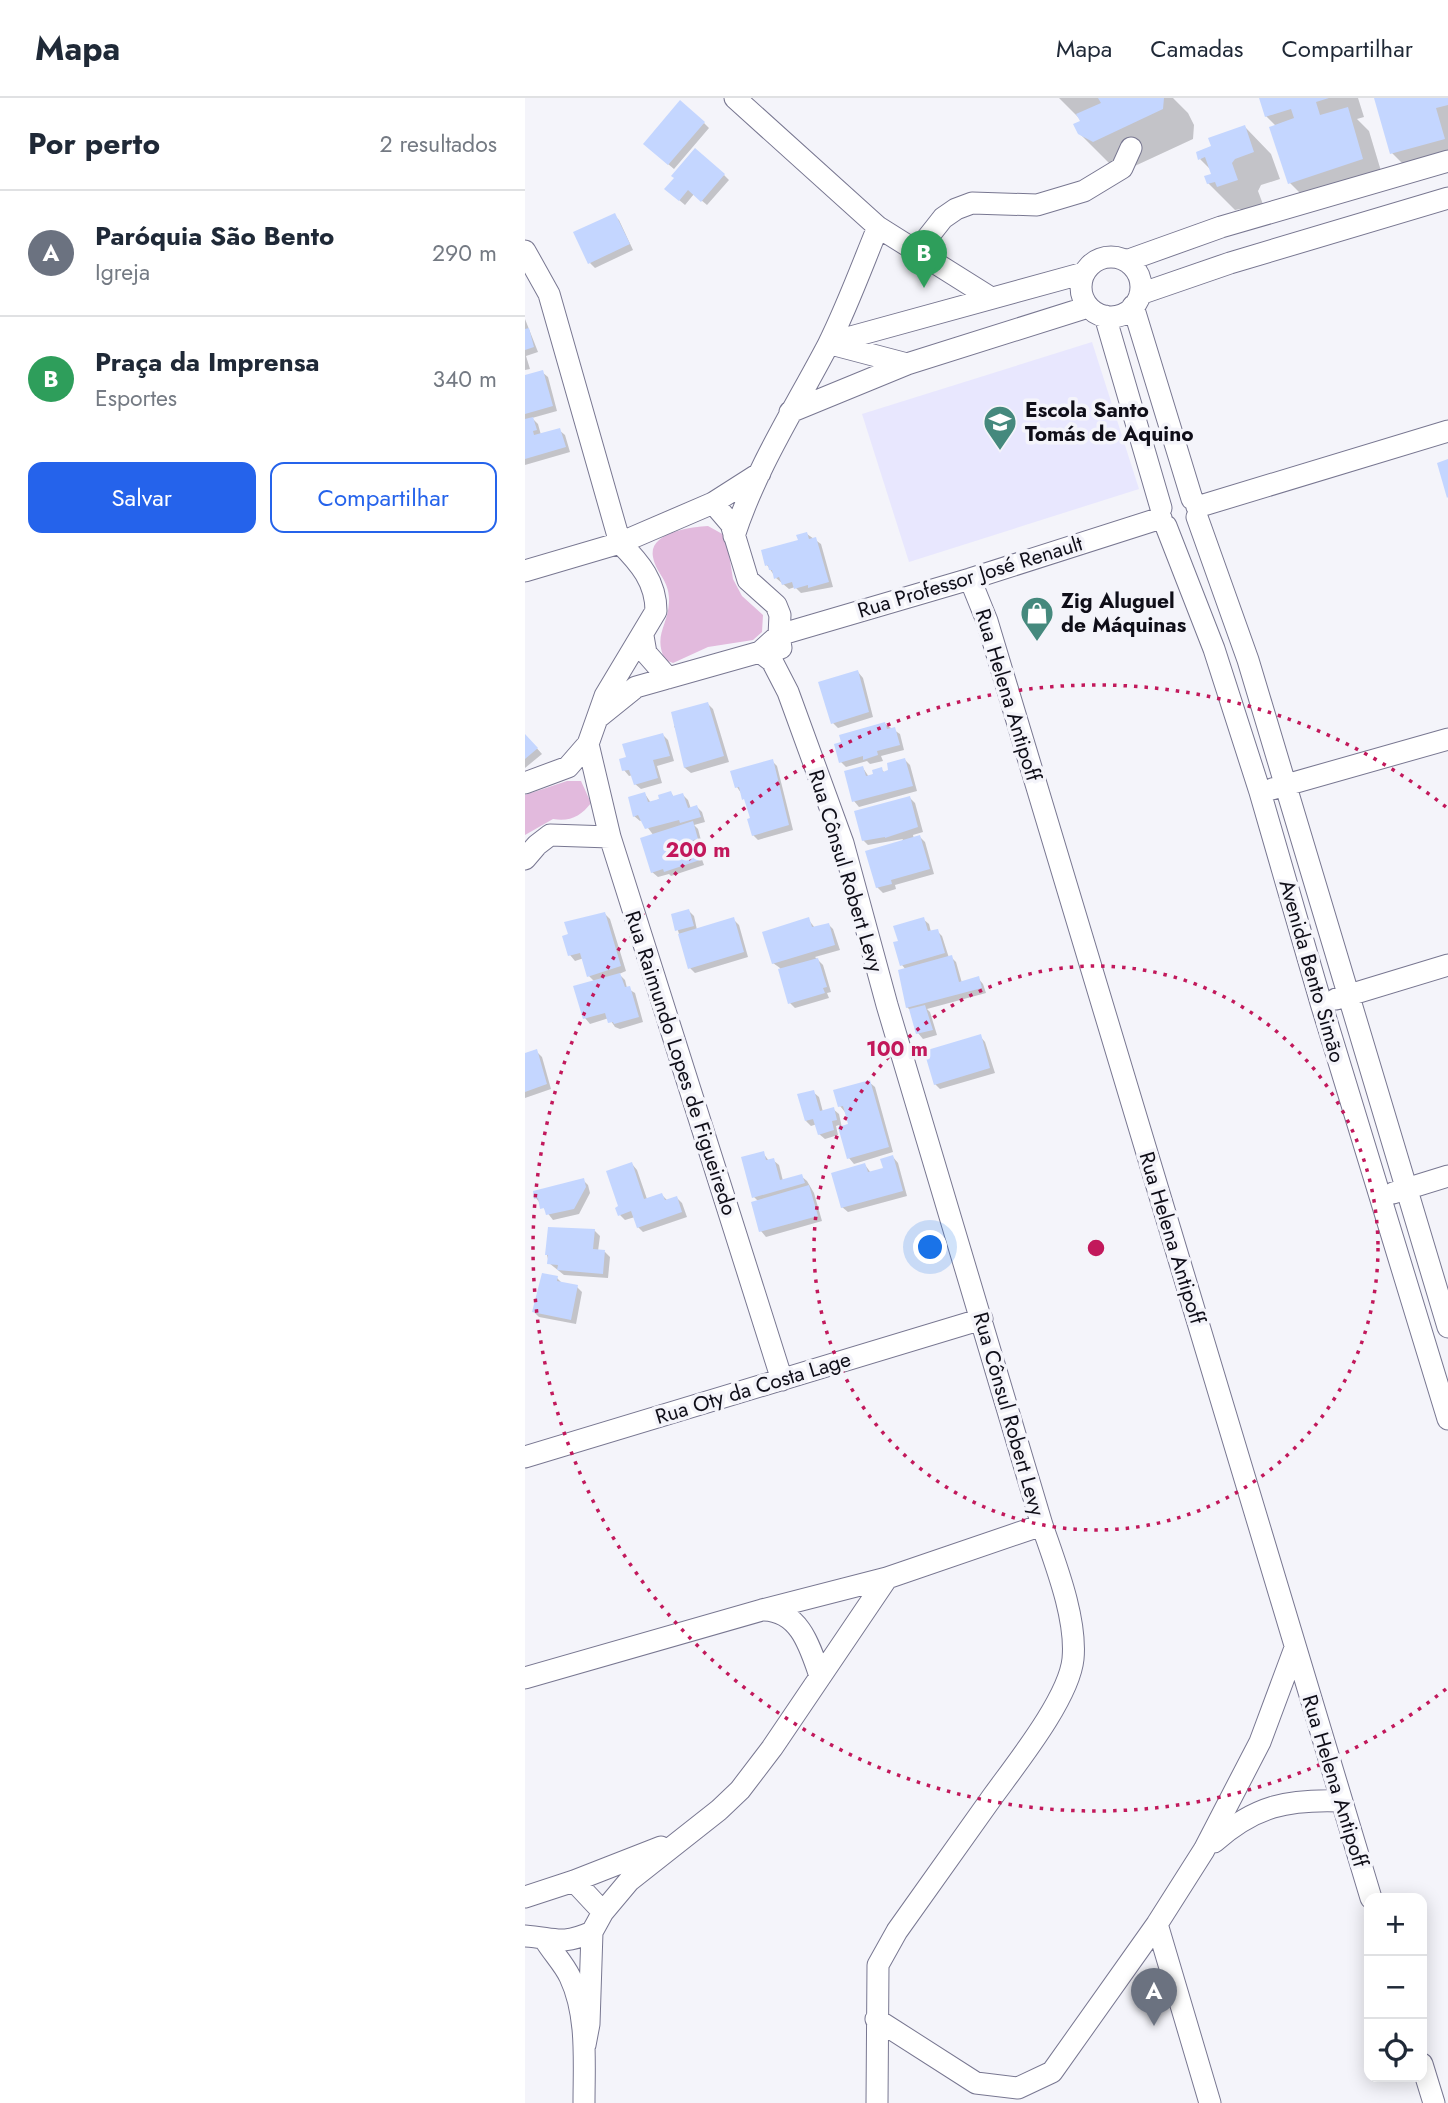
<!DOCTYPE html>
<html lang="pt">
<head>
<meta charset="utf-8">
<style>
  body { margin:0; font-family:Jost,sans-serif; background:#f2f2f3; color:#1f2937 }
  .controls { position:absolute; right:21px; bottom:21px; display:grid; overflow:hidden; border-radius:14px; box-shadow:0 4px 18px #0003 }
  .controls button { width:63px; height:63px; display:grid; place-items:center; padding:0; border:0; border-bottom:2px solid #e0e1e3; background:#fff; color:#1f2937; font:35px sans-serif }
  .you { position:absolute; left:406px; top:1150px; width:24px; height:24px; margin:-18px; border:5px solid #fff; border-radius:50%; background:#1a73e8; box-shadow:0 0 0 10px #1a73e833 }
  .badge { display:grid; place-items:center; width:46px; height:46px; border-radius:50%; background:#2563eb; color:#fff; font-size:23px; font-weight:700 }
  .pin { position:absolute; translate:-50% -58px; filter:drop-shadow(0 2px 4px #0008) }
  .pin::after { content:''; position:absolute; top:37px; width:24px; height:21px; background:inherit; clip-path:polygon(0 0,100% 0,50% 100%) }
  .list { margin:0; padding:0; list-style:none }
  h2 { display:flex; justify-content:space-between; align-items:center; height:91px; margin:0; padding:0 28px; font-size:30px }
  h2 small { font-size:23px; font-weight:400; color:#747a83 }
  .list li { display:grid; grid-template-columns:46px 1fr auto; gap:21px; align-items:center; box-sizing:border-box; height:126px; padding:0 28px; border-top:2px solid #e0e1e3 }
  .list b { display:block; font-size:26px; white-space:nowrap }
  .list p { margin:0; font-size:23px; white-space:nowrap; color:#747a83 }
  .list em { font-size:23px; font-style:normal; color:#747a83 }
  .actions { display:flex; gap:14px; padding:21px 28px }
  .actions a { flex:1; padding:16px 0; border:2px solid #2563eb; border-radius:14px; text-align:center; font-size:24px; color:#2563eb }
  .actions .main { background:#2563eb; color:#fff }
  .icon { flex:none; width:38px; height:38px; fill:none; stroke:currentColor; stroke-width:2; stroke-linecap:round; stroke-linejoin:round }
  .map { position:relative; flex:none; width:923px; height:2005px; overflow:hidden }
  header { display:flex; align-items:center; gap:42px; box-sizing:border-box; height:98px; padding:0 35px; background:#fff; border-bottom:2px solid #e0e1e3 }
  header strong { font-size:33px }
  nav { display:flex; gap:38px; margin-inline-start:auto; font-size:24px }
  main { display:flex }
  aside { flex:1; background:#fff }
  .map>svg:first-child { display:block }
</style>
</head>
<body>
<header>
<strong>Mapa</strong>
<nav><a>Mapa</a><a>Camadas</a><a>Compartilhar</a></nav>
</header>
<main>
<aside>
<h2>Por perto<small>2 resultados</small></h2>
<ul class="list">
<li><span class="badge" style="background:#6b7280">A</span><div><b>Paróquia São Bento</b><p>Igreja</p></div><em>290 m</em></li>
<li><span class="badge" style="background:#2e9e5b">B</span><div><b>Praça da Imprensa</b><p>Esportes</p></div><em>340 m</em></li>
</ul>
<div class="actions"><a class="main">Salvar</a><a>Compartilhar</a></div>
</aside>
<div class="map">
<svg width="923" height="2005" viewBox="0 0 923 2005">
  <rect width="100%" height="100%" fill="#f4f4fa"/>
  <path fill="#e8e7fe" d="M567 244 614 391 384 464 337 316Z"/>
  <path fill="#e2badd" d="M183 428 201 438 208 481 217 498 238 517 237 534 228 542 183 549 148 565 140 562C128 537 143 528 144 504 145 482 131 476 128 459 123 434 167 429 183 428Z
    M42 683H56L66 705C56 718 45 724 28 721L0 737V697Z"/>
  <path fill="#0003" d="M534 0H648L663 15 669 27 668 41 599 73 585 66 554 35 556 22Z
    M736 0H833L839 19 832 21 844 33 859 83 787 107 765 85 746 30 751 28 741 18Z
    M851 0H923V67L889 77 867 55Z
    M179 25 184 30 149 71 125 51Z
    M720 29 746 56 755 81 736 87 733 93 739 109 720 115 715 111 710 112 683 85 688 77 687 73 675 61Z
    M199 77 204 82 182 107 169 96 160 107 147 96Z
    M89 117 94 122 108 152 70 170 65 165Z
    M0 221 13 254 1 258 5 271 0 272Z
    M17 274 23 279 32 313 7 320 13 326 16 337 34 332 40 337 45 354 0 367V279Z
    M282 436 296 446 308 489 276 495 270 489 264 491 251 480 242 467Z
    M333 574 338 580 348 619 313 630 308 625Z
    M183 606 188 611 204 664 166 675 160 670 157 646 149 628Z
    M360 626 375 636 379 652 356 658 358 663 345 666 342 663 321 669 316 664 318 645Z
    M0 637 17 656 0 670Z
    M138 637 143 642 149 663 132 668 137 685 116 691 110 686 108 677 104 678 99 672Z
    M380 662 385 667 392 693 334 709 329 703 338 670 344 679 356 671 360 675Z
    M247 663 252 668 268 732 233 742 228 737 227 721 222 704 212 689Z
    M146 695 149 699 158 697 163 702 166 711 172 709 177 714 180 724 169 727 173 731 177 746 172 748 179 767 146 778 144 776 133 779 127 774 129 738 117 722 115 723 109 718 120 696 126 705Z
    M385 700 390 705 398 734 388 737 389 741 395 739 400 744 409 776 370 787 371 791 358 795 352 789 378 741 343 747 338 742Z
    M164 813 169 818 172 832 208 821 214 827 223 859 170 875 165 870 148 817Z
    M80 816 85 821 101 873 94 876 100 882 102 890 110 895 118 924 95 931 90 929 84 920 65 926 60 920 70 884 64 878 59 860 50 863 45 857Z
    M283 821 290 830 303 826 308 831 315 852 290 859 298 867 306 894 302 895 304 900 270 910 265 905 255 870 248 865Z
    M398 821 404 826 406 834 412 833 417 838 424 860 426 859 431 864 437 885 453 880 458 886 461 895 402 911 405 914 412 937 398 941 393 935 387 914 382 909 381 872 377 867 375 844Z
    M455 938 460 944 470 975 415 991 410 986Z
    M11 953 17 959 26 991 0 1000V957Z
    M344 984 350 989 368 1054 329 1066 324 1060 314 1027 311 1028 313 1037 300 1041 294 1036 292 1026 286 1028 281 1023 288 994 294 999 298 1014 308 1011 314 1016 317 1030 326 1028 320 1014 315 1008Z
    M238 1055 244 1063 248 1062 254 1067 258 1083 276 1078 282 1083 289 1095 297 1123 241 1139 236 1133 228 1105 233 1103 229 1099Z
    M368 1059 373 1065 382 1098 323 1114 317 1109 340 1067 346 1075 360 1071Z
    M107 1066 112 1072 122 1101 137 1097 142 1102 152 1100 157 1105 162 1119 118 1134 113 1129 110 1119 100 1122 95 1117Z
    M58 1082 63 1087 65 1095 54 1116 28 1122 11 1100Z
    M69 1132 75 1138 73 1153 80 1154 85 1159 83 1180 39 1177 24 1165 22 1157Z
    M32 1180 38 1186 52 1189 57 1194 51 1226 14 1219 9 1214Z"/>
  <path fill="#c4d6ff" d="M573 0H639L638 11 568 44 553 36 548 26 555 23 551 16 576 5Z
    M734 0H804L791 4 795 17 823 9 838 61 763 86 744 29 769 20 766 11 740 19Z
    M849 0H923V7L911 10 920 41 865 56Z
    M155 2 180 24 143 67 118 46Z
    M720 27 729 54 710 61 707 65 713 82 692 89 690 84 682 86 679 78 686 76 680 59 673 62 671 54 686 48 683 40Z
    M170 50 200 76 176 104 163 92 154 103 139 91 149 80 146 78Z
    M90 115 105 146 63 166 48 134Z
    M4 230 9 249 0 252V231Z
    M18 272 28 308 0 316V277Z
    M8 319 12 332 8 333 9 337 35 330 41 349 0 361V321Z
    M923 361V399L922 400 912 365Z
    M282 434 284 441 291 439 304 484 283 490V487L269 491 267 484 257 487 254 479 249 481 247 472H244L243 467 240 468 236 452 273 442 271 437Z
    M333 572 344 614 306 626 293 584Z
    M183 604 199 658 159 670 146 614Z
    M360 624 362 631 370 629 375 647 352 653 353 657 338 662V658L314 665 309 646 316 644 314 637Z
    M138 635 145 658 128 662 133 680 109 687 104 672 97 673 94 661 101 659 97 646Z
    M0 636 13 650 0 661Z
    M380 660 388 688 327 704 319 673 338 668 341 678 348 676 347 672 357 669 358 674 363 672 362 665Z
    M248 661 264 727 227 738 222 721 225 720 219 701 217 702 214 689 210 690 205 673Z
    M146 693 148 698 158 695 163 710 172 707 176 719 155 725 154 722 120 731 113 717 108 719 103 699 120 694 123 704 134 701 133 697Z
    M385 698 393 729 360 740V739L337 743 329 713Z
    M168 723 173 741 168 742 175 762 139 774 138 771 126 775 115 740Z
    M395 737 405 771 366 782 367 786 351 790 340 753Z
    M164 811 169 828 150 833 146 816Z
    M80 814 96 868 62 879 55 855 43 858 37 838 43 836 39 824Z
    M209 819 219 854 163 871 153 836Z
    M284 819 287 829 304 825 310 847 247 866 237 834Z
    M399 819 403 833 413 831 420 855 375 868 368 844 373 843 368 828Z
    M427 857 434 884 454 878 457 890 381 910 373 872Z
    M293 860 302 889 298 890 300 895 263 906 253 871Z
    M95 875 100 889 105 888 114 919 89 926 88 924 83 925 80 915 58 921 48 888Z
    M400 907 408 932 391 936 384 911Z
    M456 936 465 970 409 987 399 953Z
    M12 951 22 986 0 994V955Z
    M345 982 364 1049 322 1061 313 1029 323 1026 318 1008 313 1009 308 992Z
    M289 992 295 1013 309 1009 312 1022 307 1023 309 1032 293 1037 288 1021 280 1023 272 996Z
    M239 1053 241 1062 249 1060 255 1082 277 1076 280 1085 227 1100 216 1059Z
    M368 1057 378 1093 316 1110 306 1075 340 1065 343 1074 358 1070 355 1061Z
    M107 1064 119 1101 137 1095 140 1102 152 1098 157 1114 112 1130 106 1113 93 1118 90 1110 93 1108 81 1073Z
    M59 1080 61 1089 49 1111 21 1117 19 1110 15 1111 13 1100 9 1101 8 1093Z
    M284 1087 293 1118 234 1134 226 1104Z
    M23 1129 70 1131 68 1151 80 1152 78 1176 32 1172 33 1167 22 1166 23 1157H20Z
    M17 1175 33 1178 32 1183 53 1187 46 1222 7 1214Z"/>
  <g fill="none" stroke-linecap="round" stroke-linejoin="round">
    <defs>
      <path id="minor" d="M210 0 353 129 466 200
        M0 153 24 196 95 445C115 465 131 484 131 513L80 598 63 646 43 669 0 685
        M392 153 418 120 431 111 447 105 512 107 559 93 597 70 606 50
        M556 189a30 30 0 1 1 60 0a30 30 0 1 1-60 0Z
        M601 163 696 129 923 63
        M615 196 705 165 923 100
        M608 208 667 401
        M580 218 636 410
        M304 245 559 175
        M306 246 382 266
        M265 314 382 266 563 209
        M188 405 206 426 223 482 251 507 255 517 254 537 256 550
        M672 409 923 333
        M672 419 723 562 923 1229
        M641 428 689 551 735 694 796 905 923 1321
        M209 438C231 370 270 310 303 247 322 209 337 168 353 129
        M0 473 95 445 188 405 235 375
        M445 481 462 523 846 1800
        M118 538 121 555 143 580
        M235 554 247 563 263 594 318 745 362 907 517 1427C530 1465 552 1520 548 1561 544 1600 492 1665 468 1698 436 1743 404 1788 372 1833L353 1867 352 2005
        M75 618 111 589 235 554 254 537 445 481 636 420
        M63 646 85 739 257 1282
        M747 691 923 641
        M0 761 12 747 25 737 85 739
        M811 901 923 867
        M868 1095 923 1078
        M0 1359 457 1221
        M239 1512C275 1513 285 1549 295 1578
        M0 1580 237 1512 362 1480 517 1427
        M689 1744C730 1708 762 1701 816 1703
        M49 1783 78 1814
        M0 1799 49 1783 136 1749
        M632 1826 685 2005
        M0 1838C30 1840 35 1848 67 1834
        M20 1842C28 1855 39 1866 45 1879 63 1917 59 1964 59 2005
        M351 1921 451 1985 493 1990 527 1974 632 1826 679 1752 735 1644 770 1550
        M60 1947 64 1926 67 1834 78 1814 104 1783 194 1712 215 1692 247 1650 362 1480
        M897 1966 909 2005"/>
    </defs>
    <use href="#minor" stroke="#787791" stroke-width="23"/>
    <use href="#minor" stroke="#fff" stroke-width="21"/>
  </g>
  <g fill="none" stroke="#c2185b" stroke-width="3.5" stroke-dasharray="3.5 7">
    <circle cx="571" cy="1150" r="282"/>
    <path d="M921 1591A563 563 0 1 1 921 709"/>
  </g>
  <defs>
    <symbol id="school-pin" viewBox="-11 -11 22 30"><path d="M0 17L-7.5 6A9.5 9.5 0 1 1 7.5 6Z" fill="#45897d" stroke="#f4f4fa"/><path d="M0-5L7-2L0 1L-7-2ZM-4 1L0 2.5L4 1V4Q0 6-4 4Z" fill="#fff"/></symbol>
    <symbol id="shop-pin" viewBox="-11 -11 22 30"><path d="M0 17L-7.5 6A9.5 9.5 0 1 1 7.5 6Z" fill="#45897d" stroke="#f4f4fa"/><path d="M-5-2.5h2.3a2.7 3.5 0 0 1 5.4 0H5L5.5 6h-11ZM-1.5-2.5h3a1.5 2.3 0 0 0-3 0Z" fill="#fff"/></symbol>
  </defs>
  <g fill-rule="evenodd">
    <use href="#school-pin" x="456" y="305" width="38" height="52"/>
    <use href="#shop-pin" x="493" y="496" width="38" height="52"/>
  </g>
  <g text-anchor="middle" stroke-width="7" stroke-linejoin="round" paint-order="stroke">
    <g font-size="21" font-weight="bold" fill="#0f0e18" stroke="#f4f4fa" text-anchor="start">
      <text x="500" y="319">Escola Santo<tspan x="500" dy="24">Tomás de Aquino</tspan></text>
      <text x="536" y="510">Zig Aluguel<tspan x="536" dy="24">de Máquinas</tspan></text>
    </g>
    <g font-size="21" fill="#0f0e18" stroke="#f4f4fa">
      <text transform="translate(445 479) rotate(-17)" y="7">Rua Professor José Renault</text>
      <text transform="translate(483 597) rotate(73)" y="7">Rua Helena Antipoff</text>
      <text transform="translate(321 773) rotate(73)" y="7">Rua Cônsul Robert Levy</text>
      <text transform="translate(787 873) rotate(74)" y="7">Avenida Bento Simão</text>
      <text transform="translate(156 965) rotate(72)" y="7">Rua Raimundo Lopes de Figueiredo</text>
      <text transform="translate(647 1140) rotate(73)" y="7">Rua Helena Antipoff</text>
      <text transform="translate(228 1290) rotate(-17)" y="7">Rua Oty da Costa Lage</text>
      <text transform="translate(484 1316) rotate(74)" y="7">Rua Cônsul Robert Levy</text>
      <text transform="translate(810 1683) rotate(73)" y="7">Rua Helena Antipoff</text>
    </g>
  </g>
  <circle cx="571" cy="1150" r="10" fill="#c2185b" stroke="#f4f4fa" stroke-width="3.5"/>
  <g font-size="21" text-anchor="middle" font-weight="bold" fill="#c2185b" stroke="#f4f4fa" stroke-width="7" stroke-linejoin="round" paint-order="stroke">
    <text x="173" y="759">200 m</text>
    <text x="372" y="958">100 m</text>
  </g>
</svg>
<div class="controls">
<button>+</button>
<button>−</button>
<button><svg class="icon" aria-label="locate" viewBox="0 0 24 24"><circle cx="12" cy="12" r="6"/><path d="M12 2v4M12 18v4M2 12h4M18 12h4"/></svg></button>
</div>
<div class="you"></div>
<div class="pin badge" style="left:629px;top:1928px;background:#6b7280">A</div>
<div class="pin badge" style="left:399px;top:190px;background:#2e9e5b">B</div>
</div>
</main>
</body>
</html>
